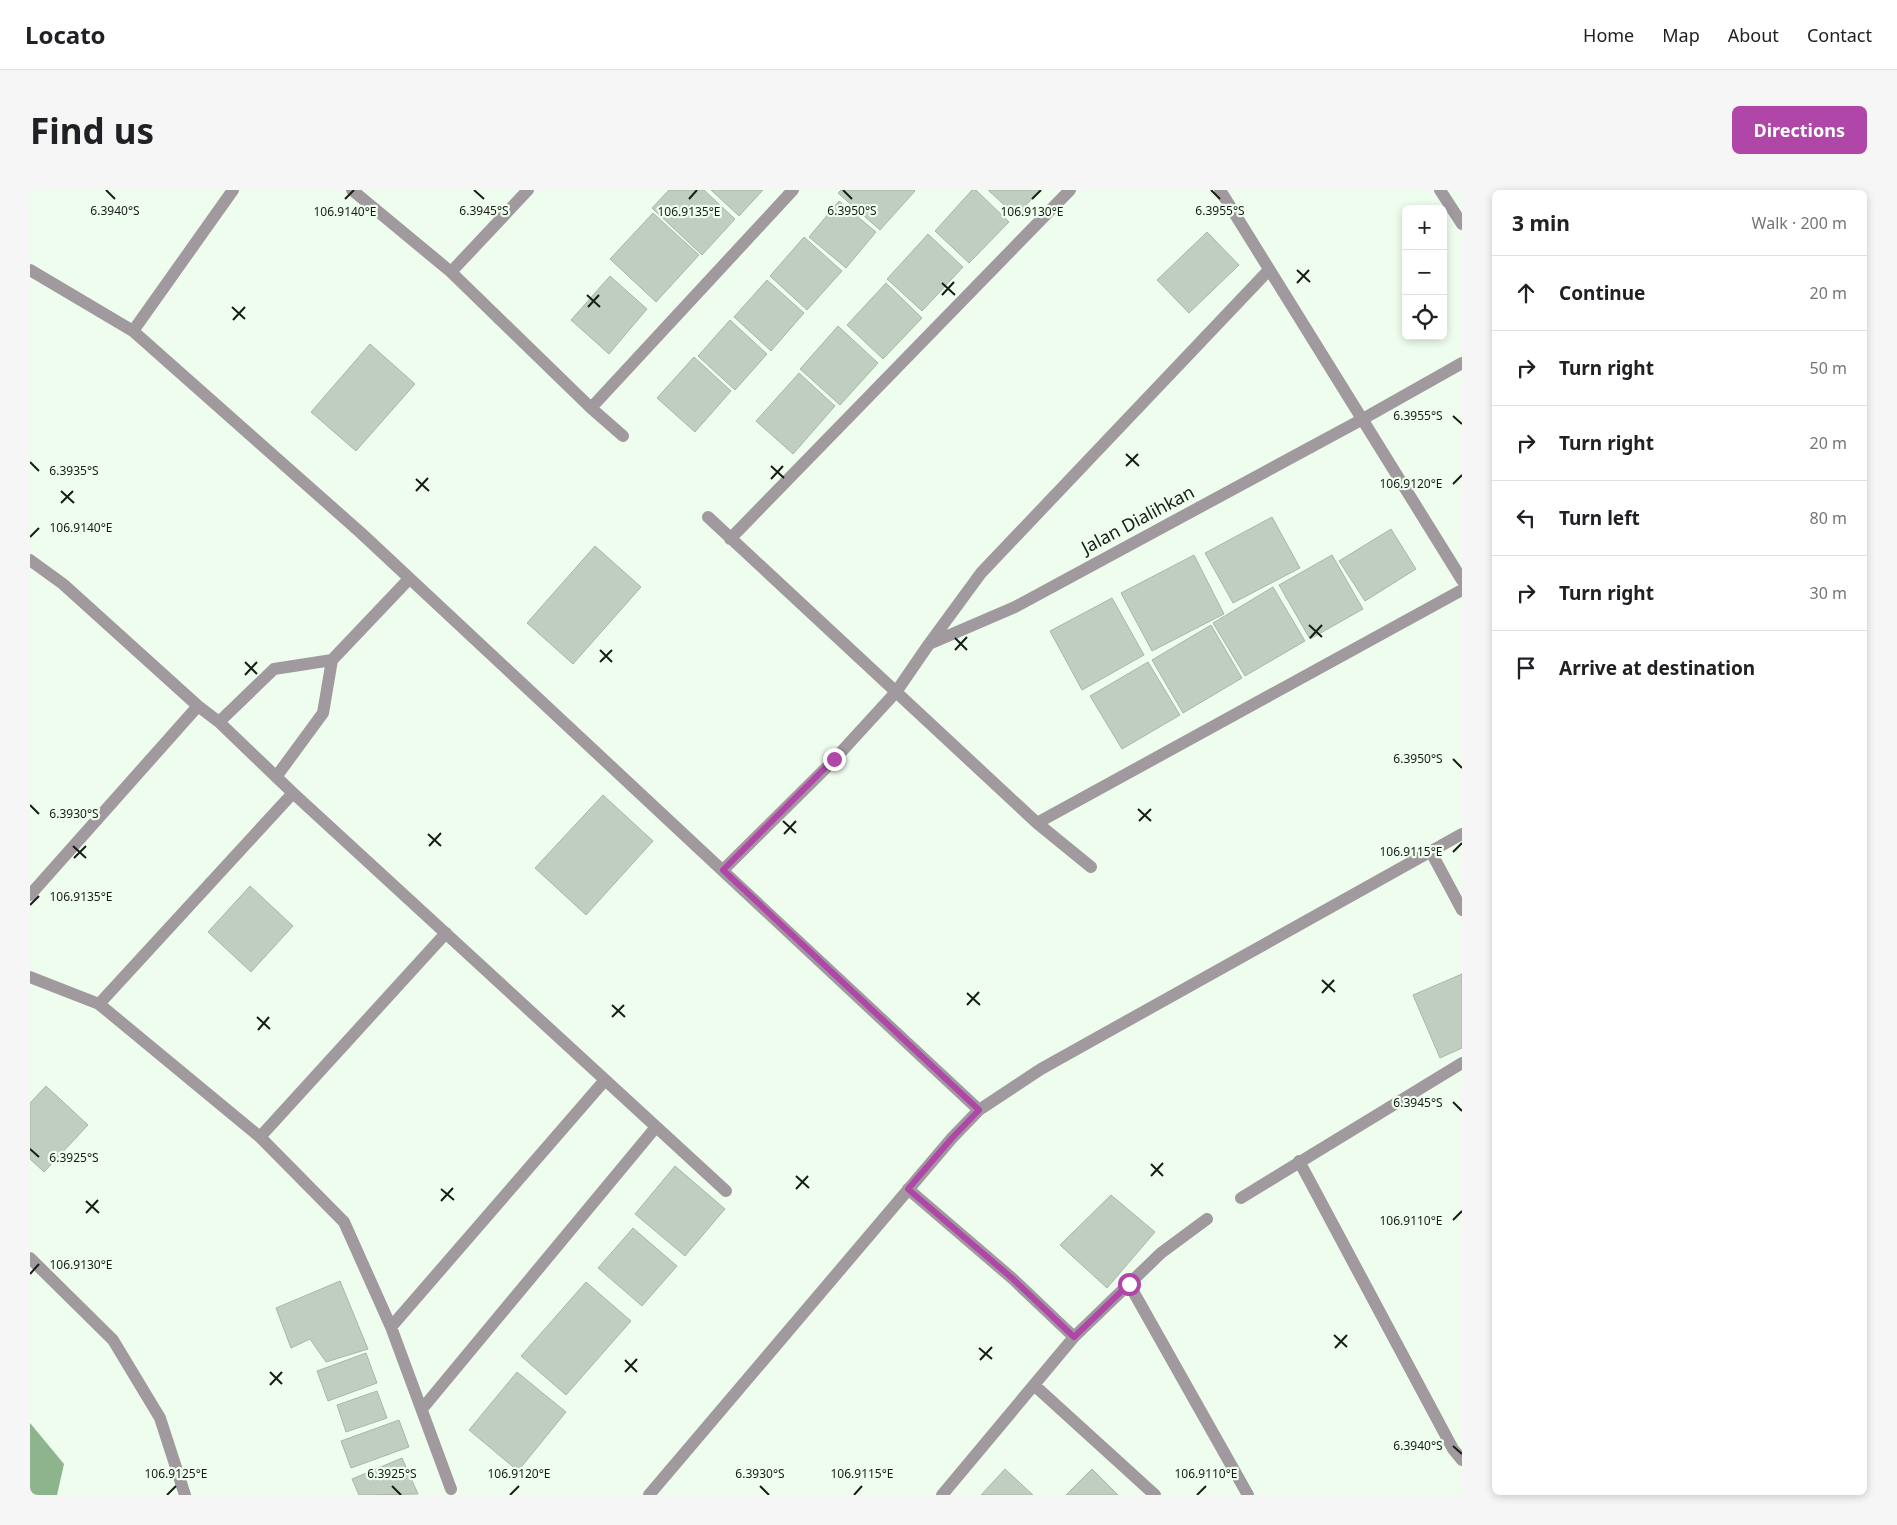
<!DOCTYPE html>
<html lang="en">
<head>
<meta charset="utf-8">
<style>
  body { margin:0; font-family:"Noto Sans",sans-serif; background:#f6f6f6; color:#202124 }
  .controls { position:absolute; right:15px; top:15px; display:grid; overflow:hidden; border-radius:8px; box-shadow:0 2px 8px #0003 }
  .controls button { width:45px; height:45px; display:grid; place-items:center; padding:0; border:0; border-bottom:1px solid #e0e0e0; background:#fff; color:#202124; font:25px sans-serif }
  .stop { position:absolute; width:15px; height:15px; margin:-11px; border:4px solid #b046a8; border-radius:50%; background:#fff }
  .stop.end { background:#b046a8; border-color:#fff; box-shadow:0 1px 5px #0008 }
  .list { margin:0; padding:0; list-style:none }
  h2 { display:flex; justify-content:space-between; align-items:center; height:65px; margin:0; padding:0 20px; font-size:21px }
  h2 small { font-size:16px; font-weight:400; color:#757577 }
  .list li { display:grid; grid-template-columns:32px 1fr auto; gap:15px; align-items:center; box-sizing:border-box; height:75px; padding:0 20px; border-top:1px solid #e0e0e0 }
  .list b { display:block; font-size:19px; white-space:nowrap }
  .list em { font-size:16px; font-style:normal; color:#757577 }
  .icon { flex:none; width:28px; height:28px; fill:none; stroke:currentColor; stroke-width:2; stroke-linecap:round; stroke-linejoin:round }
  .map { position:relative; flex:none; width:1432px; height:1305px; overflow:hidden; border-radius:8px }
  header { display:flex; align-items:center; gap:30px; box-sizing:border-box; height:70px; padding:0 25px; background:#fff; border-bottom:1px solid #e0e0e0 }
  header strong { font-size:24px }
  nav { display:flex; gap:28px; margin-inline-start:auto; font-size:18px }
  .intro { display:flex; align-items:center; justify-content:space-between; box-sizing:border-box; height:120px; padding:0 30px }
  h1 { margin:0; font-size:35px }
  .button { padding:12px 22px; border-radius:8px; background:#b046a8; color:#fff; font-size:18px; font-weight:700 }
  main { display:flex; gap:30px; padding:0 30px }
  aside { flex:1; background:#fff; border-radius:8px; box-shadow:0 2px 8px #0003 }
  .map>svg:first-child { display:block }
</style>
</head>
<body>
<header>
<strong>Locato</strong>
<nav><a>Home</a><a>Map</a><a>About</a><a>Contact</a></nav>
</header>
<div class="intro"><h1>Find us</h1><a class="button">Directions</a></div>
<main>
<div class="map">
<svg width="1432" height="1305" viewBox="0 0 1432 1305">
  <rect width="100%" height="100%" fill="#effdee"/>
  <path fill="#8db48c" d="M0 1233 34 1274 27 1305H0Z"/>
  <path fill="#c0cec0" stroke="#a9b7a9" d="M639 0H674L705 29 672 65 622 18Z
    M681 0H733L709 26Z
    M811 0H884L885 1 850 40 808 3Z
    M942 0H946L979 32 939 73 905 41Z
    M958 0H1010L986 26Z
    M809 11 846 42 816 78 779 47Z
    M623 23 669 65 626 112 580 69Z
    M1177 42 1209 75 1159 123 1127 90Z
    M898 44 933 77 892 121 857 89Z
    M774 47 812 81 777 120 740 86Z
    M580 86 617 119 579 164 541 130Z
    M737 90 774 123 741 161 704 127Z
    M856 93 892 128 853 169 817 135Z
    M700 130 737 164 705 200 668 166Z
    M808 136 848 173 810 215 770 179Z
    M340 154 385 194 326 261 281 222Z
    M664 167 701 201 665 242 627 208Z
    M769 183 805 216 763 264 726 231Z
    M1242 327 1270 378 1203 413 1175 363Z
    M1361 339 1386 379 1335 411 1309 371Z
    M565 356 611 397 543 474 497 433Z
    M1164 365 1194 424 1122 461 1091 403Z
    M1302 365 1333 419 1280 449 1249 395Z
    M1243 397 1275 451 1215 486 1183 433Z
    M1082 408 1114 465 1052 500 1020 441Z
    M1181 435 1212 488 1153 523 1122 470Z
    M1118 472 1150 525 1092 559 1060 506Z
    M573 605 623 651 556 725 505 678Z
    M220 696 263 736 221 782 178 742Z
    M1432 784V858L1410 868 1383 805Z
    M16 896 58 935 14 982 0 969V913Z
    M645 976 695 1019 655 1066 605 1024Z
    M1081 1005 1125 1042 1077 1098 1030 1055Z
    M603 1038 647 1076 612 1116 568 1078Z
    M310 1091 338 1159 296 1172 280 1149 261 1158 246 1118Z
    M556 1092 601 1131 536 1205 491 1166Z
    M336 1163 347 1193 298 1211 287 1181Z
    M487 1182 536 1222 488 1281 439 1240Z
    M347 1201 357 1228 316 1242 307 1215Z
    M369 1230 379 1257 321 1278 311 1251Z
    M372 1268 388 1304 329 1305 322 1289Z
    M975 1279 1003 1305H951Z
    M1062 1279 1088 1305H1036Z"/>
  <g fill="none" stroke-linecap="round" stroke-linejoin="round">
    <path stroke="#a09a9f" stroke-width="12" d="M322 0 421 82 561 218 593 246
      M1190 0 1432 390
      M1410 0 1432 34
      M0 80 103 141 331 343 949 920
      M421 82 498 0
      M103 141 203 0
      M561 218 763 0
      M678 327 1007 633 1061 677
      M700 349 1040 0
      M0 370 33 394 168 516 189 532 263 603 696 1001
      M899 454 985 417 1331 230 1432 173
      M189 532 244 479 302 470
      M246 587 293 523 302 470 379 389
      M1007 633 1432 400
      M1401 662 1432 720
      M693 680 801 573 866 502 899 454 951 383 1239 80
      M0 705 168 516
      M0 787 69 814 230 947 314 1032 361 1137 421 1299
      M69 814 263 603
      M230 947 416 743
      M1269 971 1423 1259 1432 1270
      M878 999 983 1089 1044 1147
      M1211 1008 1432 873
      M0 1068 83 1150 130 1228 155 1305
      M1099 1094 1218 1305
      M361 1137 575 890
      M1004 1195 1125 1305
      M392 1219 626 937
      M619 1305 922 948 949 920 1011 879 1432 644
      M912 1305 1044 1147 1131 1063 1177 1029"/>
  </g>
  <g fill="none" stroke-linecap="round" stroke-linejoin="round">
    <path stroke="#b046a8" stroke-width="6" d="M804 569 693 680 949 920 922 948 878 999 983 1089 1044 1147 1099 1094"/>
  </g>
  <path fill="none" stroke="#171c17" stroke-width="2" d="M76 0 85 9M444 0 454 9M813 0 822 9M1181 0 1190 9M315 9 324 0M659 9 667 0M1002 9 1011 0M1267 80 1280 92M912 93 925 105M1267 93 1279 80M557 105 570 117M912 105 924 92M202 117 215 129M558 117 569 105M203 130 215 117M1423 226 1432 234M1096 264 1109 276M0 272 9 281M741 276 754 288M1096 276 1108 264M386 289 399 301M741 289 753 276M1423 294 1432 285M31 301 44 313M386 301 398 288M31 313 43 301M0 347 9 338M1279 435 1292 447M925 448 937 460M1280 448 1292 435M570 460 582 472M925 460 937 447M215 472 227 484M570 472 582 460M215 485 227 472M1423 569 1432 578M0 615 9 624M1108 619 1121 631M753 631 766 643M1109 631 1121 619M398 644 411 656M754 644 766 631M43 656 56 668M399 656 411 643M1423 662 1432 653M44 668 56 656M0 715 9 706M1292 790 1305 802M937 803 950 815M1292 803 1304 790M582 815 595 827M937 815 949 802M227 827 240 839M582 827 594 815M228 840 239 827M1423 912 1432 921M0 959 9 967M1121 974 1133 986M766 986 779 998M1121 986 1133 973M411 999 424 1010M766 999 778 986M56 1011 69 1023M411 1011 423 998M56 1023 68 1010M1423 1030 1432 1021M0 1084 9 1074M1304 1145 1317 1157M949 1158 962 1169M1305 1158 1317 1145M595 1170 607 1182M950 1170 962 1157M240 1182 252 1194M595 1182 607 1169M240 1195 252 1182M1423 1256 1432 1264M362 1296 371 1305M730 1296 739 1305M137 1305 146 1296M480 1305 489 1296M824 1305 832 1296M1167 1305 1176 1296"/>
  <g text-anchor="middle" stroke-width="4.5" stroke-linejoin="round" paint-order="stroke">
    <g font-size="18" fill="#171c17" stroke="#effdee">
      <text transform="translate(1108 330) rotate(-28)" y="6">Jalan Dialihkan</text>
    </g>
  </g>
  <g font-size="12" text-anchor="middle" fill="#171c17" stroke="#effdee" stroke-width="4.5" stroke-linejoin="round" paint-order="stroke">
    <text x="85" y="25">6.3940°S</text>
    <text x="454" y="25">6.3945°S</text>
    <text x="822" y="25">6.3950°S</text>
    <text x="1190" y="25">6.3955°S</text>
    <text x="659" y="26">106.9135°E</text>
    <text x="315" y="26">106.9140°E</text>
    <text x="1002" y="26">106.9130°E</text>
    <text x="1388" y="230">6.3955°S</text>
    <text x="44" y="285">6.3935°S</text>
    <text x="1381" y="298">106.9120°E</text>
    <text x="51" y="342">106.9140°E</text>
    <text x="1388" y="573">6.3950°S</text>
    <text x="44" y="628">6.3930°S</text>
    <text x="1381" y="666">106.9115°E</text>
    <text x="51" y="711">106.9135°E</text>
    <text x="1388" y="917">6.3945°S</text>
    <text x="44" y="972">6.3925°S</text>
    <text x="1381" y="1035">106.9110°E</text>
    <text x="51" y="1079">106.9130°E</text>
    <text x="1388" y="1260">6.3940°S</text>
    <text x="146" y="1288">106.9125°E</text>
    <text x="489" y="1288">106.9120°E</text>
    <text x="832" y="1288">106.9115°E</text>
    <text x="1176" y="1288">106.9110°E</text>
    <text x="362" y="1288">6.3925°S</text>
    <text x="730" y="1288">6.3930°S</text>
  </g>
</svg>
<div class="controls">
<button>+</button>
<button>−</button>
<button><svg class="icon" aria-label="locate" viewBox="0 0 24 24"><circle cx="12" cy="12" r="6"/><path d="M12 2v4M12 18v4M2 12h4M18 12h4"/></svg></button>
</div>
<div class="stop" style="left:1099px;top:1094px"></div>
<div class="stop end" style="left:804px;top:569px"></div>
</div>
<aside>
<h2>3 min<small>Walk · 200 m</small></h2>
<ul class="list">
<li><svg class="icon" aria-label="ahead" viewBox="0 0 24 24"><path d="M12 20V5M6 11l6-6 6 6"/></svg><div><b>Continue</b></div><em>20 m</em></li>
<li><svg class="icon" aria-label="right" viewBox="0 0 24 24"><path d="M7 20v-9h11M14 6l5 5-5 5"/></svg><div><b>Turn right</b></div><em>50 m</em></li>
<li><svg class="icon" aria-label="right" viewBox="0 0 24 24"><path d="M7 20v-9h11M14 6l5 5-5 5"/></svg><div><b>Turn right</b></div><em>20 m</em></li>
<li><svg class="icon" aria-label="left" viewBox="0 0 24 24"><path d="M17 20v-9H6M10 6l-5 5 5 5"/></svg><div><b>Turn left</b></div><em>80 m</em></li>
<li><svg class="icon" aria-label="right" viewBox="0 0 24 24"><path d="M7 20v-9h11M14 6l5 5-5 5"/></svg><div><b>Turn right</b></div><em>30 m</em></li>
<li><svg class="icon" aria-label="arrive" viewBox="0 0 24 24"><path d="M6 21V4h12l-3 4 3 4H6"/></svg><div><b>Arrive at destination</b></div></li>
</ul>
</aside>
</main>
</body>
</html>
